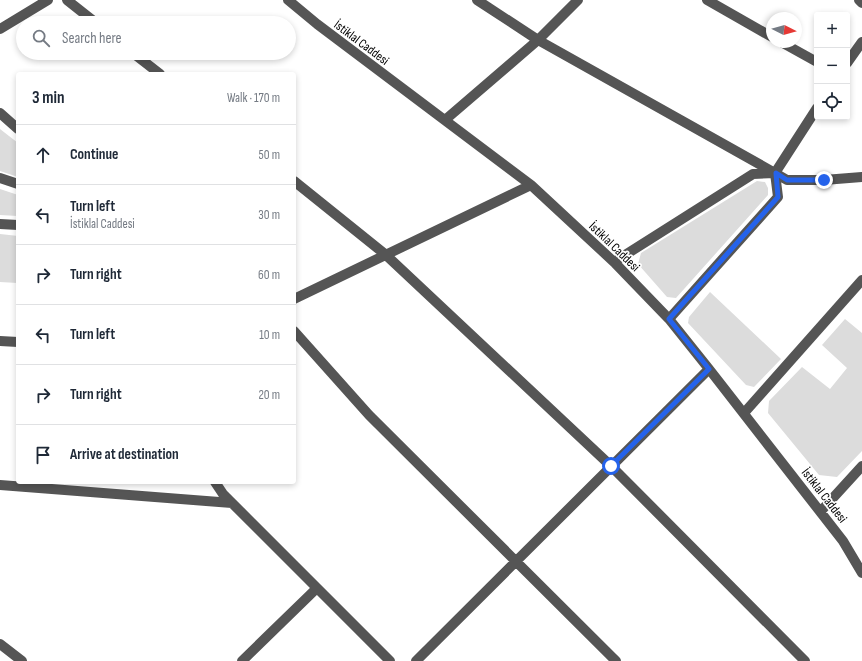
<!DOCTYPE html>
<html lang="en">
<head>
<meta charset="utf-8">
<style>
  body { margin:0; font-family:"Sofia Sans Condensed",sans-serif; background:#f2f2f3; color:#1f2937 }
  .controls { position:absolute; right:12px; top:12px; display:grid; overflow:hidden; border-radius:4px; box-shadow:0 2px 6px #0003 }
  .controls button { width:36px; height:36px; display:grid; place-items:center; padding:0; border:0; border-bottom:1px solid #e0e1e3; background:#fff; color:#1f2937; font:20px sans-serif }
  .compass { position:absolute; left:766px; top:12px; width:36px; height:36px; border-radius:50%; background:#fff; box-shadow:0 2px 6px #0003; rotate:96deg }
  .stop { position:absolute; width:12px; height:12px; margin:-9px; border:3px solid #2563eb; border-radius:50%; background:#fff }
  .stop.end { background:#2563eb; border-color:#fff; box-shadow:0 1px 4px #0008 }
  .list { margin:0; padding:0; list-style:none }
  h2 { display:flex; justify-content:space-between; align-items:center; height:52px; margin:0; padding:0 16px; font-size:17px }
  h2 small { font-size:13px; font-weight:400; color:#747a83 }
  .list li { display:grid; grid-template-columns:26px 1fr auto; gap:12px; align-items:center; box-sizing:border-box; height:60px; padding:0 16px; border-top:1px solid #e0e1e3 }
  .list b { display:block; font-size:15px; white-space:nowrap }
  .list p { margin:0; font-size:13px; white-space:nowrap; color:#747a83 }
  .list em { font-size:13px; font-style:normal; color:#747a83 }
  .icon { flex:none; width:22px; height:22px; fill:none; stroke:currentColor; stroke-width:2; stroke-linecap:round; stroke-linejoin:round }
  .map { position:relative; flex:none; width:862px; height:661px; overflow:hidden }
  .search { position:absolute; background:#fff; box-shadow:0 2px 6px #0003; left:16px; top:16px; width:280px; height:44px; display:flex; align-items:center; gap:10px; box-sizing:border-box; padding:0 14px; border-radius:22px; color:#747a83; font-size:15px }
  .panel { position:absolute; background:#fff; box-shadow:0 2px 6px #0003; left:16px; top:72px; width:280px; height:412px; border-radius:4px }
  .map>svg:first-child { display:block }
</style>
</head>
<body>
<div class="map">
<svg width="862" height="661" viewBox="0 0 862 661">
  <rect width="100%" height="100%" fill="#fff"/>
  <path fill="#dcdcdc" d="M0 129 18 143V177L0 171Z
    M757 181 765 182 768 188V195L676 298 667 297 638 264 641 253Z
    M0 189 18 195V216L0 215Z
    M0 234 18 236V283L0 282Z
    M710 292 781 359 754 387 746 385 688 323 689 317Z
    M845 319 862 333V451L837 477 819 475 768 413 769 401 802 367 830 389 847 368 822 345Z"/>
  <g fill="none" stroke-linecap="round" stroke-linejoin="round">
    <path stroke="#555" stroke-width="10" d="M67 0 96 23
      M288 0 317 24 531 185 614 262 669 319 709 369 843 541 862 573
      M477 0 538 40 775 173
      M707 0 772 37
      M859 0 862 3
      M0 29 48 0
      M781 42 817 62
      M133 53 160 74
      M847 63 862 42
      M0 113 18 129
      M445 120 538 40 578 0
      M0 178 18 184
      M294 181 386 255 611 466 805 661
      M0 224 18 225
      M614 262 753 174 775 173 787 180H824L862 177
      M294 299 531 185
      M669 319 778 197 775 173 817 108
      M294 331 369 415 616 661
      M0 341 18 342
      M744 413 862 280
      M215 482 223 494 390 661
      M0 485 232 503
      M821 511 862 466
      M0 644 22 661
      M242 661 317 588
      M416 661 709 369"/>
  </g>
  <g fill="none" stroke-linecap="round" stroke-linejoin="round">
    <path stroke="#2563eb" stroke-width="5" d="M611 466 709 369 669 319 778 197 776 173 787 180H824"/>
  </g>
  <g text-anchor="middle" stroke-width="3.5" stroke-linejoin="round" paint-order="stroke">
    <g font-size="13" fill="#000" stroke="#fff">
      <text transform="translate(362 42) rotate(37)" y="5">İstiklal Caddesi</text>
      <text transform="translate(615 246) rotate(44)" y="5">İstiklal Caddesi</text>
      <text transform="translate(825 495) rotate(52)" y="5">İstiklal Caddesi</text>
    </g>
  </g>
</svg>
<div class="controls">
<button>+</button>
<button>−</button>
<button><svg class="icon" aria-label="locate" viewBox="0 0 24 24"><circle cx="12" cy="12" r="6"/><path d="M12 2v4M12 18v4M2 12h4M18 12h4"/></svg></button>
</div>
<svg class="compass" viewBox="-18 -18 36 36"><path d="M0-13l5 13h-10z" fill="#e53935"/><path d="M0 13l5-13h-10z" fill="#747a83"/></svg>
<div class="stop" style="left:611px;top:466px"></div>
<div class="stop end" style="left:824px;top:180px"></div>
<div class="search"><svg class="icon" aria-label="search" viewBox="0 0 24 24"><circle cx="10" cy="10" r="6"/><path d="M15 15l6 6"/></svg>Search here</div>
<section class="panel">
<h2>3 min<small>Walk · 170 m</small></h2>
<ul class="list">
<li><svg class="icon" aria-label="ahead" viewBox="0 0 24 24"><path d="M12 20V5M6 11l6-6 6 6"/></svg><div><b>Continue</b></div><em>50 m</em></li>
<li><svg class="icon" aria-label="left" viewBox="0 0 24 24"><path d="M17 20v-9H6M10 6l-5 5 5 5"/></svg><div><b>Turn left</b><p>İstiklal Caddesi</p></div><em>30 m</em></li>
<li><svg class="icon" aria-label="right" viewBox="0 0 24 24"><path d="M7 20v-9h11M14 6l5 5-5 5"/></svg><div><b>Turn right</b></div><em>60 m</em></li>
<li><svg class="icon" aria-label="left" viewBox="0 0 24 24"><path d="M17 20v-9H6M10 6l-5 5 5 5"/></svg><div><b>Turn left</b></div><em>10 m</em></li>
<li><svg class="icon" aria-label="right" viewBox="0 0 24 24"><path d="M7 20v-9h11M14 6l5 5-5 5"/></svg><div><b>Turn right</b></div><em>20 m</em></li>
<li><svg class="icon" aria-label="arrive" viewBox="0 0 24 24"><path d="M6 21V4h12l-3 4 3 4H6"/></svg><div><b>Arrive at destination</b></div></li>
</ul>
</section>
</div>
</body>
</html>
